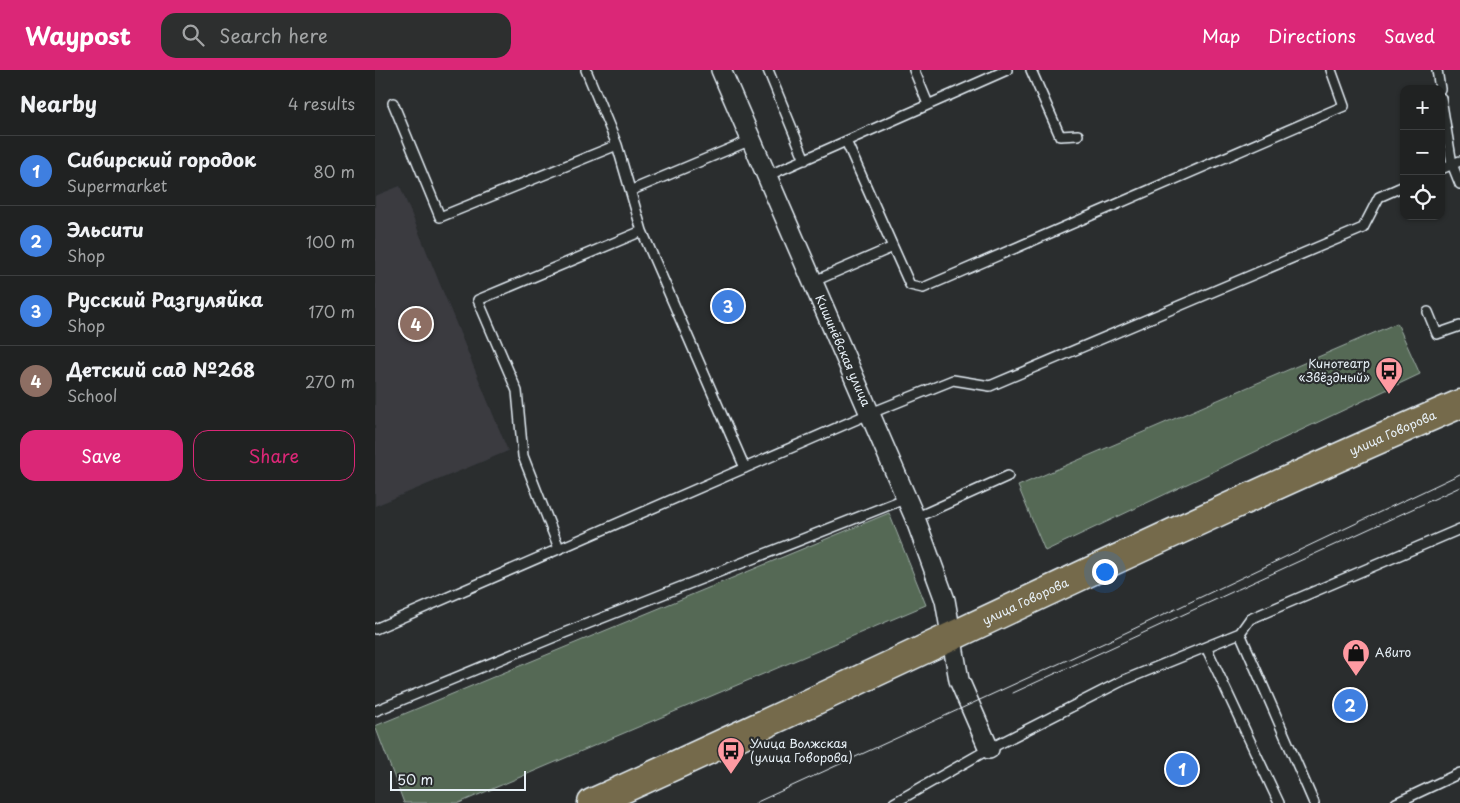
<!DOCTYPE html>
<html lang="en">
<head>
<meta charset="utf-8">
<style>
  body { margin:0; font-family:"Playpen Sans",sans-serif; background:#2d2f2f; color:#f1f3f6 }
  .controls { position:absolute; right:15px; top:15px; display:grid; overflow:hidden; border-radius:10px; box-shadow:0 1px 4px #0004 }
  .controls button { width:45px; height:45px; display:grid; place-items:center; padding:0; border:0; border-bottom:1px solid #3d3f40; background:#202222; color:#f1f3f6; font:25px sans-serif }
  .scale { position:absolute; left:15px; bottom:12px; width:136px; box-sizing:border-box; padding-left:5px; border:2px solid #e8f1f8; border-top:0; font-size:14px; line-height:18px; white-space:nowrap; color:#e8f1f8; -webkit-text-stroke:4px #2a2d2e; paint-order:stroke }
  .you { position:absolute; left:729px; top:501px; width:18px; height:18px; margin:-12px; border:4px solid #fff; border-radius:50%; background:#1a73e8; box-shadow:0 0 0 8px #1a73e833 }
  .badge { display:grid; place-items:center; width:32px; height:32px; border-radius:50%; background:#db2777; color:#fff; font-size:16px; font-weight:700 }
  .pin { position:absolute; translate:-50% -50%; border:2px solid #fff; box-shadow:0 1px 5px #0006 }
  .list { margin:0; padding:0; list-style:none }
  h2 { display:flex; justify-content:space-between; align-items:center; height:65px; margin:0; padding:0 20px; font-size:21px }
  h2 small { font-size:16px; font-weight:400; color:#a2a4a5 }
  .list li { display:grid; grid-template-columns:32px 1fr auto; gap:15px; align-items:center; box-sizing:border-box; height:70px; padding:0 20px; border-top:1px solid #3d3f40 }
  .list b { display:block; font-size:19px; white-space:nowrap }
  .list p { margin:0; font-size:16px; white-space:nowrap; color:#a2a4a5 }
  .list em { font-size:16px; font-style:normal; color:#a2a4a5 }
  .actions { display:flex; gap:10px; padding:15px 20px }
  .actions a { flex:1; padding:11px 0; border:1px solid #db2777; border-radius:15px; text-align:center; font-size:18px; color:#db2777 }
  .actions .main { background:#db2777; color:#fff }
  .icon { flex:none; width:28px; height:28px; fill:none; stroke:currentColor; stroke-width:2; stroke-linecap:round; stroke-linejoin:round }
  .map { position:relative; flex:none; width:1085px; height:733px; overflow:hidden }
  header { display:flex; align-items:center; gap:30px; box-sizing:border-box; height:70px; padding:0 25px; background:#db2777; color:#fff }
  header strong { font-size:24px }
  nav { display:flex; gap:28px; margin-inline-start:auto; font-size:18px }
  .search { width:350px; height:45px; background:#2d2f2f; display:flex; align-items:center; gap:12px; box-sizing:border-box; padding:0 18px; border-radius:15px; color:#a2a4a5; font-size:19px }
  main { display:flex }
  aside { flex:1; background:#202222 }
  .map>svg:first-child { display:block }
</style>
</head>
<body>
<header>
<strong>Waypost</strong>
<div class="search"><svg class="icon" aria-label="search" viewBox="0 0 24 24"><circle cx="10" cy="10" r="6"/><path d="M15 15l6 6"/></svg>Search here</div>
<nav><a>Map</a><a>Directions</a><a>Saved</a></nav>
</header>
<main>
<aside>
<h2>Nearby<small>4 results</small></h2>
<ul class="list">
<li><span class="badge" style="background:#3f7fe0">1</span><div><b>Сибирский городок</b><p>Supermarket</p></div><em>80 m</em></li>
<li><span class="badge" style="background:#3f7fe0">2</span><div><b>Эльсити</b><p>Shop</p></div><em>100 m</em></li>
<li><span class="badge" style="background:#3f7fe0">3</span><div><b>Русский Разгуляйка</b><p>Shop</p></div><em>170 m</em></li>
<li><span class="badge" style="background:#8d6e63">4</span><div><b>Детский сад №268</b><p>School</p></div><em>270 m</em></li>
</ul>
<div class="actions"><a class="main">Save</a><a>Share</a></div>
</aside>
<div class="map">
<svg width="1085" height="733" viewBox="0 0 1085 733">
  <rect width="100%" height="100%" fill="#2a2d2e"/>
  <filter id="ink" filterUnits="userSpaceOnUse"><feTurbulence type="fractalNoise" baseFrequency=".02" numOctaves="2"/><feDisplacementMap in="SourceGraphic" scale="10" xChannelSelector="R" yChannelSelector="G"/><feConvolveMatrix kernelMatrix="1 2 1 2 8 2 1 2 1" color-interpolation-filters="sRGB"/></filter>
  <g filter="url(#ink)">
    <path fill="#3a3b41" d="M25 116 133 381 0 436V126Z"/>
    <path fill="#546955" stroke="#9eada6" d="M1022 253 1045 304 670 481 643 416Z
      M514 443 551 535 84 733H29L0 656Z"/>
    <g fill="none" stroke-linecap="round" stroke-linejoin="round">
      <defs>
        <path id="lane" d="M211 0 242 75 267 161 370 398
          M393 0 430 90
          M539 0 553 34
          M656 0 685 66 703 65
          M1062 0 1065 19
          M1066 28 1077 94 1085 114
          M18 33 65 147 242 75
          M471 71 518 177
          M1066 99 1085 91
          M392 106 632 0
          M257 120 376 70
          M437 212 518 177 535 215 548 218 969 36 956 0
          M1053 242 1062 264 1085 256
          M540 448 633 406
          M184 478 148 386 142 321 103 230 267 161
          M0 559 496 343 578 310 615 316 988 158 1004 127 1029 116
          M865 563 939 733
          M831 577 904 733
          M0 641 189 563 532 428
          M519 733 614 679 747 611 865 563 875 549 1085 459
          M1021 733 1085 703"/>
        <g id="street">
          <path id="s1" d="M346 0 540 448 570 530 584 610 614 679"/>
        </g>
        <g id="primary">
          <path id="s2" d="M217 733C507 603 792 460 1085 334"/>
        </g>
      </defs>
      <use href="#lane" stroke="#e8f1f8" stroke-width="12"/>
      <use href="#street" stroke="#e8f1f8" stroke-width="22"/>
      <use href="#primary" stroke="#e8f1f8" stroke-width="31"/>
      <use href="#lane" stroke="#2a2d2e" stroke-width="9"/>
      <use href="#street" stroke="#2a2d2e" stroke-width="19"/>
      <use href="#primary" stroke="#756b4b" stroke-width="28"/>
      <path stroke="#e8f1f8" stroke-width="1" d="M638 623 1085 417
        M380 733 729 573 1085 404"/>
    </g>
  </g>
  <defs>
    <symbol id="bus-pin" viewBox="-11 -11 22 30"><path d="M0 17L-7.5 6A9.5 9.5 0 1 1 7.5 6Z" fill="#ff9aa2" stroke="#2a2d2e"/><path d="M-5-6H5V4H4V6H2V4H-2V6H-4V4H-5ZM-3.5-4V0h7V-4ZM-3.5 1.2v1.5H-2V1.2ZM2 1.2v1.5H3.5V1.2Z" fill="#111"/></symbol>
    <symbol id="shop-pin" viewBox="-11 -11 22 30"><path d="M0 17L-7.5 6A9.5 9.5 0 1 1 7.5 6Z" fill="#ff9aa2" stroke="#2a2d2e"/><path d="M-5-2.5h2.3a2.7 3.5 0 0 1 5.4 0H5L5.5 6h-11ZM-1.5-2.5h3a1.5 2.3 0 0 0-3 0Z" fill="#111"/></symbol>
  </defs>
  <g fill-rule="evenodd">
    <use href="#bus-pin" x="998" y="285" width="32" height="43"/>
    <use href="#shop-pin" x="965" y="567" width="32" height="43"/>
    <use href="#bus-pin" x="340" y="665" width="32" height="43"/>
  </g>
  <g text-anchor="middle" stroke-width="4.5" stroke-linejoin="round" paint-order="stroke">
    <g font-size="12" fill="#e8f1f8" stroke="#2a2d2e">
      <text dy="4" stroke="none"><textPath href="#s1" startOffset="306">Кишинёвская улица</textPath></text>
      <text dy="4" stroke="none"><textPath href="#s2" startOffset="882">улица Говорова</textPath></text>
      <text dy="4" stroke="none"><textPath href="#s2" startOffset="478">улица Говорова</textPath></text>
    </g>
    <g font-size="12" fill="#e8f1f8" stroke="#2a2d2e" text-anchor="start">
      <text x="995" y="298" text-anchor="end">Кинотеатр<tspan x="995" dy="14">«Звёздный»</tspan></text>
      <text x="1000" y="587">Авито</text>
      <text x="375" y="678">Улица Волжская<tspan x="375" dy="14">(улица Говорова)</tspan></text>
    </g>
  </g>
</svg>
<div class="controls">
<button>+</button>
<button>−</button>
<button><svg class="icon" aria-label="locate" viewBox="0 0 24 24"><circle cx="12" cy="12" r="6"/><path d="M12 2v4M12 18v4M2 12h4M18 12h4"/></svg></button>
</div>
<div class="scale">50 m</div>
<div class="you"></div>
<div class="pin badge" style="left:807px;top:699px;background:#3f7fe0">1</div>
<div class="pin badge" style="left:975px;top:635px;background:#3f7fe0">2</div>
<div class="pin badge" style="left:353px;top:236px;background:#3f7fe0">3</div>
<div class="pin badge" style="left:41px;top:254px;background:#8d6e63">4</div>
</div>
</main>
</body>
</html>
